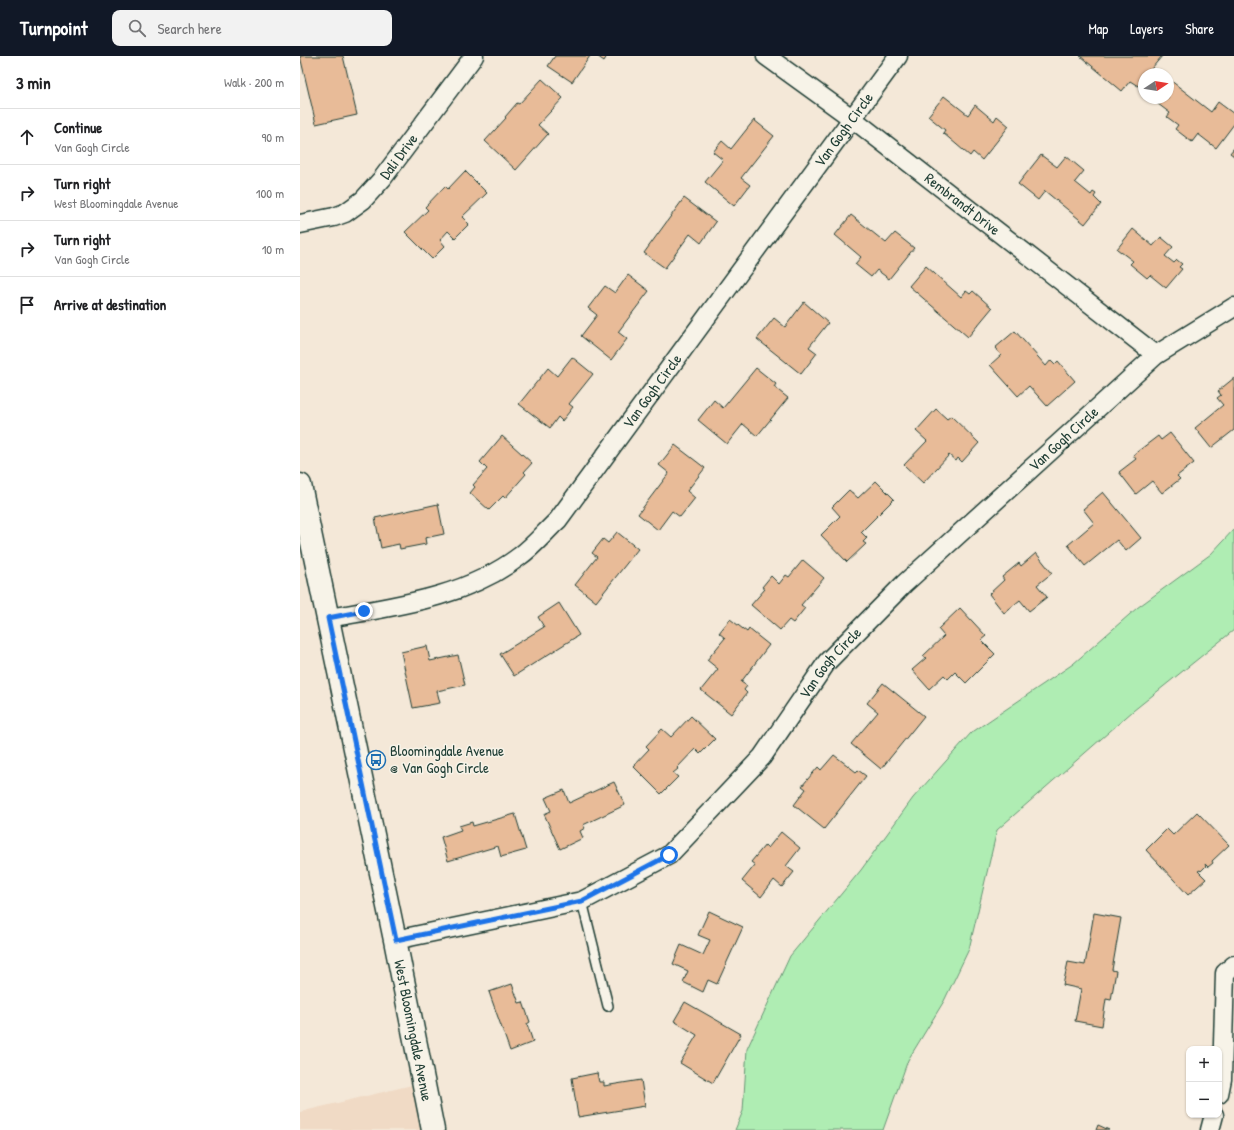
<!DOCTYPE html>
<html lang="en">
<head>
<meta charset="utf-8">
<style>
  body { margin:0; font-family:"Patrick Hand",sans-serif; background:#f2f2f2; color:#202124 }
  .controls { position:absolute; right:12px; bottom:12px; display:grid; overflow:hidden; border-radius:8px; box-shadow:0 1px 3px #0004 }
  .controls button { width:36px; height:36px; display:grid; place-items:center; padding:0; border:0; border-bottom:1px solid #e0e0e0; background:#fff; color:#202124; font:20px sans-serif }
  .compass { position:absolute; left:838px; top:12px; width:36px; height:36px; border-radius:50%; background:#fff; box-shadow:0 1px 3px #0004; rotate:78deg }
  .stop { position:absolute; width:12px; height:12px; margin:-9px; border:3px solid #1a73e8; border-radius:50%; background:#fff }
  .stop.end { background:#1a73e8; border-color:#fff; box-shadow:0 1px 4px #0008 }
  .list { margin:0; padding:0; list-style:none }
  h2 { display:flex; justify-content:space-between; align-items:center; height:52px; margin:0; padding:0 16px; font-size:17px }
  h2 small { font-size:13px; font-weight:400; color:#757577 }
  .list li { display:grid; grid-template-columns:26px 1fr auto; gap:12px; align-items:center; box-sizing:border-box; height:56px; padding:0 16px; border-top:1px solid #e0e0e0 }
  .list b { display:block; font-size:15px; white-space:nowrap }
  .list p { margin:0; font-size:13px; white-space:nowrap; color:#757577 }
  .list em { font-size:13px; font-style:normal; color:#757577 }
  .icon { flex:none; width:22px; height:22px; fill:none; stroke:currentColor; stroke-width:2; stroke-linecap:round; stroke-linejoin:round }
  .map { position:relative; flex:none; width:934px; height:1074px; overflow:hidden }
  header { display:flex; align-items:center; gap:24px; box-sizing:border-box; height:56px; padding:0 20px; background:#111827; color:#fff }
  header strong { font-size:19px }
  nav { display:flex; gap:22px; margin-inline-start:auto; font-size:14px }
  .search { width:280px; height:36px; background:#f2f2f2; display:flex; align-items:center; gap:10px; box-sizing:border-box; padding:0 14px; border-radius:8px; color:#757577; font-size:15px }
  main { display:flex }
  aside { flex:1; background:#fff }
  .map>svg:first-child { display:block }
</style>
</head>
<body>
<header>
<strong>Turnpoint</strong>
<div class="search"><svg class="icon" aria-label="search" viewBox="0 0 24 24"><circle cx="10" cy="10" r="6"/><path d="M15 15l6 6"/></svg>Search here</div>
<nav><a>Map</a><a>Layers</a><a>Share</a></nav>
</header>
<main>
<aside>
<h2>3 min<small>Walk · 200 m</small></h2>
<ul class="list">
<li><svg class="icon" aria-label="ahead" viewBox="0 0 24 24"><path d="M12 20V5M6 11l6-6 6 6"/></svg><div><b>Continue</b><p>Van Gogh Circle</p></div><em>90 m</em></li>
<li><svg class="icon" aria-label="right" viewBox="0 0 24 24"><path d="M7 20v-9h11M14 6l5 5-5 5"/></svg><div><b>Turn right</b><p>West Bloomingdale Avenue</p></div><em>100 m</em></li>
<li><svg class="icon" aria-label="right" viewBox="0 0 24 24"><path d="M7 20v-9h11M14 6l5 5-5 5"/></svg><div><b>Turn right</b><p>Van Gogh Circle</p></div><em>10 m</em></li>
<li><svg class="icon" aria-label="arrive" viewBox="0 0 24 24"><path d="M6 21V4h12l-3 4 3 4H6"/></svg><div><b>Arrive at destination</b></div></li>
</ul>
</aside>
<div class="map">
<svg width="934" height="1074" viewBox="0 0 934 1074">
  <rect width="100%" height="100%" fill="#f4e8d8"/>
  <filter id="ink" filterUnits="userSpaceOnUse"><feTurbulence type="fractalNoise" baseFrequency=".025" numOctaves="2"/><feDisplacementMap in="SourceGraphic" scale="8" xChannelSelector="R" yChannelSelector="G"/><feConvolveMatrix kernelMatrix="1 2 1 2 8 2 1 2 1" color-interpolation-filters="sRGB"/></filter>
  <g filter="url(#ink)">
    <path fill="#f0dac5" d="M112 1029 121 1074H0V1056Z"/>
    <path fill="#afedb3" stroke="#679574" d="M934 473V574L833 655 697 774 669 893 644 945 608 1004 583 1074H435L443 1055 447 993 490 900 561 814 613 742 671 677 773 608 837 552 911 498Z"/>
    <path fill="#e8bb98" stroke="#1f3d34" d="M0 0H43L57 59 16 68Z
      M255 0H290L272 26 248 10Z
      M297 0H307L304 5Z
      M780 0H862L847 18H844V22L838 30 830 25 822 35Z
      M242 23 263 42 238 69 248 78 216 114 185 85 206 62 205 61 217 47 219 48Z
      M870 24 911 56 918 46 934 58V68L916 92 898 78 892 86 875 73 878 69 867 61 870 57 854 45 857 42H868V27Z
      M644 40 668 59 675 49 694 65 697 60 709 70 682 104 673 96 670 100 643 77 645 74 628 60Z
      M454 64 474 80 441 122 450 129 434 150 405 126 423 104 413 96 422 85 431 93Z
      M934 92V100L930 97Z
      M741 99 757 111 766 100 784 115 775 126 791 139 793 136 796 138 794 141 801 148 785 168 745 135 738 144 718 128Z
      M165 115 187 137 162 161 169 168 155 182 148 175 140 184 145 190 132 203 105 176 128 154 125 151 145 130 148 133Z
      M384 142 416 166 401 187 390 178 365 212 344 197Z
      M551 159 586 187 595 177 614 192 589 223 577 214 571 221 555 208 561 201 535 179Z
      M833 173 853 190 861 181 873 191 865 200 874 207 877 204 882 208 879 211 882 213 866 232 850 219 847 222 830 208 833 205 817 193Z
      M626 210 661 241 666 235 670 238 673 235 692 252 668 281 609 230Z
      M328 219 349 235 318 276 327 283 311 304 281 280 297 259 288 252 305 230 315 237Z
      M504 246 528 267 509 291 517 297 501 318 457 283 474 262 485 271Z
      M715 275 746 310 751 304 755 308 758 305 775 325 747 350 729 330 718 340 690 309 701 299 695 292Z
      M272 301 293 318 269 348 273 351 262 365 258 361 250 372 219 348 248 312 257 320Z
      M456 312 476 328 474 331 488 342 457 380 443 368 427 388 398 364 414 344 423 352Z
      M934 322V374L911 392 895 372 923 349 917 342 921 339 918 335Z
      M636 353 647 363 651 360 679 387 662 406 658 402 656 405 649 399 623 427 604 409 627 385 616 375Z
      M870 377 894 407 877 420 880 423 862 437 852 425 836 438 819 416 836 403 833 399 858 380 861 384Z
      M202 380 232 407 224 416 226 418 205 442 203 440 189 454 170 437 175 431 173 429 187 413 180 406Z
      M375 389 405 412 387 435 395 442 380 461 372 455 358 474 338 458 369 417 359 409Z
      M576 425 594 443 561 476 567 482 563 486 566 488 547 506 521 479 540 460 532 451 549 434 558 442Z
      M803 436 841 482 826 495 817 484 785 510 768 489 794 467 783 453Z
      M138 448 144 478 125 482 126 488 100 493 99 488 81 492 75 462Z
      M317 476 338 493 296 546 275 529 297 501 292 497 303 483 308 487Z
      M736 497 752 517 737 529 747 541 729 555 720 544 704 557 689 538 704 524 702 521 719 507 721 510Z
      M503 504 524 522 501 549 505 552 493 567 489 564 480 574 451 549 465 533 462 531 471 520 479 528 486 519 489 521Z
      M259 547 279 579 214 620 200 598 244 571 238 561Z
      M660 552 686 580 681 584 695 598 666 627 655 616 648 623 644 619 629 633 612 614 626 602 623 600 644 580 638 573Z
      M430 563 447 576 449 573 469 589 441 626 447 630 444 634 447 637 431 658 401 634 418 613 407 604 425 582 419 577Z
      M127 590 130 605 158 599 165 629 137 635 140 647 113 652 101 596Z
      M583 627 624 660 581 713 551 688 578 656 567 647Z
      M391 660 415 683 400 698 395 693 377 712 378 713 373 717 378 721 361 738 333 710 349 693 346 690 362 673 371 681Z
      M534 699 556 716 558 714 566 720 524 773 494 749 506 733 502 730 518 711 521 714Z
      M314 726 325 749 283 769 285 772 280 775 283 782 260 793 244 758 251 755 245 742 264 734 269 747Z
      M897 756 929 789 912 805 913 807 908 811 905 808 906 810 901 815 900 814 898 815 906 823 888 839 846 794 867 773 873 779Z
      M215 758 226 794 201 801 198 790 148 805 141 781 161 774 159 770 172 766 173 770Z
      M481 776 500 792 486 810 494 816 482 831 474 824 461 841 442 825 455 809 451 806 465 789 468 792Z
      M409 855 443 871 417 928 408 924 403 936 383 926 388 915 373 908 381 889 403 899 410 884 398 879Z
      M794 857 821 862 812 914 816 915 811 944 806 943 802 970 775 965 781 933 763 929 768 906 785 909Z
      M212 928 219 947 223 946 230 966 227 968 233 986 210 995 189 936Z
      M385 946 441 978 413 1027 380 1007 397 979 374 965Z
      M297 1017 299 1026H304V1030L341 1024 345 1050 278 1061 272 1022Z
      M798 1069 809 1074H796Z"/>
    <g fill="none" stroke-linecap="round" stroke-linejoin="round">
      <defs>
        <path id="service" d="M282 845 308 950"/>
        <g id="minor">
          <path id="s1" d="M466 0 553 63 856 299"/>
          <path id="s2" d="M0 168 34 161 45 157 63 144 82 123 174 0"/>
          <path id="s3" d="M29 562C95 550 165 542 220 500 234 490 245 476 258 464L598 0"/>
          <path id="s4" d="M95 884 282 845 369 799 462 701 527 606 604 528 856 299 934 251"/>
          <path d="M919 1038 922 1023 925 917 934 909"/>
          <path d="M910 1074 914 1059"/>
        </g>
        <g id="secondary">
          <path id="s5" d="M0 429 95 884 133 1074"/>
        </g>
      </defs>
      <use href="#service" stroke="#1f3d34" stroke-width="12"/>
      <use href="#minor" stroke="#1f3d34" stroke-width="21"/>
      <use href="#secondary" stroke="#1f3d34" stroke-width="25"/>
      <use href="#service" stroke="#f7f3e8" stroke-width="9"/>
      <use href="#minor" stroke="#f7f3e8" stroke-width="18"/>
      <use href="#secondary" stroke="#f7f3e8" stroke-width="22"/>
    </g>
  </g>
  <g fill="none" stroke-linecap="round" stroke-linejoin="round" filter="url(#ink)">
    <path stroke="#1a73e8" stroke-width="5" d="M64 555 28 562 96 884 282 845 369 799"/>
  </g>
  <defs>
    <symbol id="bus-ring" viewBox="-11 -11 22 22"><circle r="9.5" fill="#f7f3e8" stroke="#1f6fb2" stroke-width="1.5"/><path d="M-5-6H5V4H4V6H2V4H-2V6H-4V4H-5ZM-3.5-4V0h7V-4ZM-3.5 1.2v1.5H-2V1.2ZM2 1.2v1.5H3.5V1.2Z" fill="#1f6fb2"/></symbol>
  </defs>
  <g fill-rule="evenodd">
    <use href="#bus-ring" x="65" y="693" width="22" height="22"/>
  </g>
  <g text-anchor="middle" stroke-width="3" stroke-linejoin="round" paint-order="stroke">
    <g font-size="15" fill="#1f3d34" stroke="#f7f3e8">
      <text dy="5" stroke="none"><textPath href="#s3" startOffset="739">Van Gogh Circle</textPath></text>
      <text dy="5" stroke="none"><textPath href="#s2" startOffset="125">Dali Drive</textPath></text>
      <text dy="5" stroke="none"><textPath href="#s1" startOffset="246">Rembrandt Drive</textPath></text>
      <text dy="5" stroke="none"><textPath href="#s3" startOffset="415">Van Gogh Circle</textPath></text>
      <text dy="5" stroke="none"><textPath href="#s4" startOffset="865">Van Gogh Circle</textPath></text>
      <text dy="5" stroke="none"><textPath href="#s4" startOffset="541">Van Gogh Circle</textPath></text>
      <text dy="5" stroke="none"><textPath href="#s5" startOffset="557">West Bloomingdale Avenue</textPath></text>
    </g>
    <g font-size="15" fill="#1f3d34" stroke="#f7f3e8" text-anchor="start">
      <text x="90" y="700">Bloomingdale Avenue<tspan x="90" dy="17">@ Van Gogh Circle</tspan></text>
    </g>
  </g>
</svg>
<div class="controls">
<button>+</button>
<button>−</button>
</div>
<svg class="compass" viewBox="-18 -18 36 36"><path d="M0-13l5 13h-10z" fill="#e53935"/><path d="M0 13l5-13h-10z" fill="#757577"/></svg>
<div class="stop" style="left:369px;top:799px"></div>
<div class="stop end" style="left:64px;top:555px"></div>
</div>
</main>
</body>
</html>
